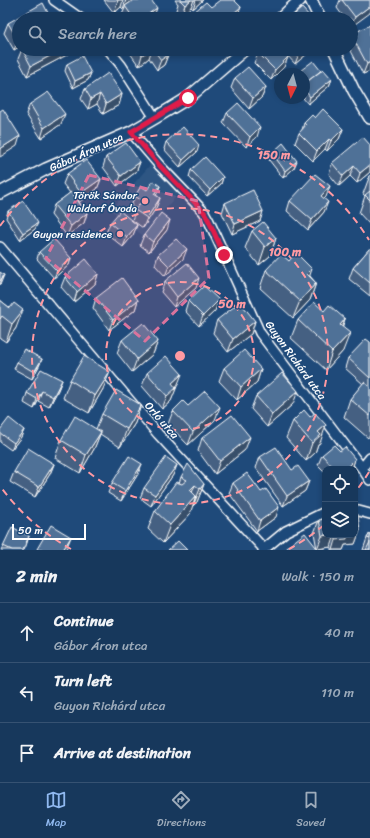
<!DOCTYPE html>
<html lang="en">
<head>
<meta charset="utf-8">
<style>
  body { margin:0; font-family:Sriracha,sans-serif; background:#203f62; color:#f1f3f6 }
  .controls { position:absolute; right:12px; bottom:12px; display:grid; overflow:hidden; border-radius:8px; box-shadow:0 2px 6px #0003 }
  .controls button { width:36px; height:36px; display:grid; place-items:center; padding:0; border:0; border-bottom:1px solid #365272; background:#17385c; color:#f1f3f6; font:20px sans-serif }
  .compass { position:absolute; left:274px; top:68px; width:36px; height:36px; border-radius:50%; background:#17385c; box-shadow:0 2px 6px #0003; rotate:186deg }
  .scale { position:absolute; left:12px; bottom:10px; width:74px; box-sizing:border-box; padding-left:4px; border:2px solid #fff; border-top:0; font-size:11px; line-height:14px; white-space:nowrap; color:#fff; -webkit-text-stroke:3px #1f4a7a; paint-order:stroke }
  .stop { position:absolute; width:12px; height:12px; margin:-9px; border:3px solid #e11d48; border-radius:50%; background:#fff }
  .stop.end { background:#e11d48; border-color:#fff; box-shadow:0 1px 4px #0008 }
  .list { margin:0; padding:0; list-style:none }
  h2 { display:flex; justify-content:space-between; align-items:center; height:52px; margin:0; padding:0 16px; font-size:17px }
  h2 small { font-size:13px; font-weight:400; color:#9eacbb }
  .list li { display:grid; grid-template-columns:26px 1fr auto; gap:12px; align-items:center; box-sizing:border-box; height:60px; padding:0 16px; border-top:1px solid #365272 }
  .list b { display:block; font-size:15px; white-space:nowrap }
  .list p { margin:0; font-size:13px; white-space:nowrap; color:#9eacbb }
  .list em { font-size:13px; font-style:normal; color:#9eacbb }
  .icon { flex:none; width:22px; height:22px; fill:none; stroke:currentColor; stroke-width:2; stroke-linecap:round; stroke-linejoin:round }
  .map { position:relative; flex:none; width:370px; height:550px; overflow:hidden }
  .search { position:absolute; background:#17385c; box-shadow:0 2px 6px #0003; left:12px; right:12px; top:12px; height:44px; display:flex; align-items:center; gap:10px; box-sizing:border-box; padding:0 14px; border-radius:22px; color:#9eacbb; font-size:15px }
  .sheet { height:232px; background:#17385c }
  nav { display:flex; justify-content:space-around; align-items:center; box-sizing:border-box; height:56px; border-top:1px solid #365272; background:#17385c; font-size:11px; color:#9eacbb }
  nav a { display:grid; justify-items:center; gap:2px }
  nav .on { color:#90b9f0 }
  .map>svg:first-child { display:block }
</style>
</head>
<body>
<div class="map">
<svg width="370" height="550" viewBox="0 0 370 550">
  <rect width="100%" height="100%" fill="#1f4a7a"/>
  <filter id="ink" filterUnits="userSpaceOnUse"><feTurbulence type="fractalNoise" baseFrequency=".025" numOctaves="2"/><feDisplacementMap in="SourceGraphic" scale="8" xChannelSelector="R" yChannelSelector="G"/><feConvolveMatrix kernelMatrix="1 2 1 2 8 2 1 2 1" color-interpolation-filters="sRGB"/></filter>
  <g filter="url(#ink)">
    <path fill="#2e5683" d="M150 165 179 193 142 235 111 210Z"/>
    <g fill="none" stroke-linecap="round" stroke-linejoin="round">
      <defs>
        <path id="minor" d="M54 0 81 19
          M108 49 121 65 155 118
          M131 132 160 166 204 212 209 221 260 333 362 468 370 480
          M0 247 158 434 264 549
          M362 468 370 458
          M355 510 370 514
          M263 550 286 531 325 512"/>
        <path id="tertiary" d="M311 0 320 19
          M280 19 300 0
          M334 49 354 91 370 118
          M0 193 46 169 131 132 155 118 188 98 245 49"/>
      </defs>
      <use href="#minor" stroke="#fff" stroke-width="12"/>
      <use href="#tertiary" stroke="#fff" stroke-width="14"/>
      <use href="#minor" stroke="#1f4a7a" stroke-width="9"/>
      <use href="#tertiary" stroke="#1f4a7a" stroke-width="11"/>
    </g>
    <path fill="#456182" stroke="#fff" d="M104 0H132V1L153 19H120L125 8 123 9 121 7 114 13Z
      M175 0H203L193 9 191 7 181 16 176 10 178 4Z
      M340 0H370L351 27V19H345L337 8Z
      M211 7H241L236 19H192L194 12Z
      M51 19 19 47 14 50 4 33 8 23Z
      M370 26V71L363 74 350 49H351V45L356 32Z
      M22 49H78L27 76 18 59Z
      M132 49H164L168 55 164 65 157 70 149 58 139 66 130 53Z
      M290 49H313L295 64 287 55Z
      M258 53 288 57 284 67 271 80 254 63Z
      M67 64 91 73 88 80 73 88 65 71Z
      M304 74 332 79 329 86 308 104 303 98H304Z
      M235 78 266 87 262 97 249 109 231 88Z
      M85 89 122 94 119 105 103 114 97 104 88 109 81 99Z
      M30 104 61 124 41 138 26 114Z
      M227 113 257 137 246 147 223 123Z
      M315 118 343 129 339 139 327 151 325 149 313 161 295 143 299 133 302 130 304 123Z
      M166 142 197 152 180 167 164 149Z
      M370 145V172L357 183 350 176 339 186 329 174 332 163Z
      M272 153 294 168 283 178 269 160Z
      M106 157 140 162 136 172 117 186 103 167Z
      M191 170 223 177 221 184 207 196 189 177Z
      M67 174 101 179 97 189 79 202 87 213 84 223 67 236 51 215 54 205 70 193 63 184Z
      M370 175V225L359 213 365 196 363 194Z
      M160 186 156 195 160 198 156 208 143 228 132 220 136 209 131 206 135 196 147 190Z
      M326 197 324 199V212L308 230 287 211 290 201Z
      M225 203 263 211 260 221 232 234 222 213Z
      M8 211 35 229 20 240 6 218Z
      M110 223 137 225 133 235 123 247 106 233Z
      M167 230 149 252 140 245 144 235Z
      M252 231 276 238 270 256 259 265 245 248Z
      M370 248V296L349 279 353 268Z
      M39 252 71 258 69 265 54 278 37 259Z
      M158 255 183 259 165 276 155 265Z
      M289 261 310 276 316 283 310 300 293 318 260 288 266 270Z
      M98 274 95 284 74 302 61 287 65 277Z
      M165 281 196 288 174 307 161 292Z
      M96 298 138 300 135 310 109 330 93 308Z
      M0 300 10 308 16 328 6 342 0 338Z
      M188 301 215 311 199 326 185 311Z
      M324 311 345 319 342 327 343 351 326 370 291 338 298 320Z
      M217 320 255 321 251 334 228 352 213 333Z
      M122 340 158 341 153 354 132 372 117 353Z
      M370 342V435L368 438 344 417 350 399 363 384 345 368 348 358Z
      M42 359 39 366 32 379 14 369 17 362Z
      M224 368 261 369 257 382 237 400 219 381Z
      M147 373 177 387 176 388 171 401 162 409 142 386Z
      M62 380 58 390 49 407 38 401 34 409 24 403 27 393Z
      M70 380 103 389 89 413 63 398Z
      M256 396 293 404 267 427 251 409Z
      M141 405 135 423 120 447 100 434 94 449 80 473 55 458 61 440 96 429 102 414Z
      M188 406 215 420 188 445 168 424 173 411Z
      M293 421 320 443 318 444 315 453 306 461 286 438Z
      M0 430H24L21 437 11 450 0 442Z
      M202 438 245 450 215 474 198 451Z
      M340 451 355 459 352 469H325V472L318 465 322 455Z
      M260 457 292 470 309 481 305 491 283 506 256 468Z
      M54 464 50 474 35 497 10 482 14 472Z
      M177 465 173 475 151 506 140 498 144 488Z
      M138 474 121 501 108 493 112 483Z
      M181 477 204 484 197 502 193 506H192L190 514 163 543 148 529 155 511 179 483Z
      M233 483 261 492 276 517 257 531 229 493Z
      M319 520 325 535H355L360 530 355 544 345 545 343 550H331V547L317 549 314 533Z
      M370 533V550H363L367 538Z
      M29 536 24 550H1L3 546Z"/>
    <path fill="#384f6a" stroke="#fff" d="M118 0H123L121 7 114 13Z
      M126 0H132L131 2 125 6V8L123 9Z
      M191 0H194L191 7 181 16 185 5Z
      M196 0H203L193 9Z
      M370 6V13L351 27 355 17Z
      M241 7 236 19H227Z
      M157 8 153 19H141Z
      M19 39V47L14 50 18 40Z
      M63 49H78L27 76 31 66Z
      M152 49 149 58 139 66 142 55Z
      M302 49H313L295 64 300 51Z
      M168 55 164 65 157 70 161 60Z
      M288 57 284 67 271 80 275 70Z
      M370 62V71L363 74 367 64Z
      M91 73 88 80 73 88 75 81Z
      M332 79 329 86 308 104 310 97Z
      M266 87 262 97 249 109 253 98Z
      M100 94 97 104 88 109 91 99Z
      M122 94 119 105 103 114 106 104Z
      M65 114 61 124 41 138 44 128Z
      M260 127 257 137 246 147 250 137Z
      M343 129 339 139 327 151 331 141Z
      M20 136 17 146 0 157V149Z
      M329 139 325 149 313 161 317 151Z
      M199 145 197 152 180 167 183 160Z
      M297 161 294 168 283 178 285 171Z
      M140 162 136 172 117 186 121 176Z
      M370 165V172L357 183 360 173Z
      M354 166 350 176 339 186 343 176Z
      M223 177 221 184 207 196 210 190Z
      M101 179 97 189 78 203 81 193Z
      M160 186 156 196 154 194Z
      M330 186 326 197 317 206 321 196Z
      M160 198 156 208 143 228 147 218Z
      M328 202 324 212 308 230 312 220Z
      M263 211 260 221 232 234 235 224Z
      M87 213 84 223 67 236 71 226Z
      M170 220 167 230 149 252 153 242Z
      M38 223 35 229 20 240 23 233Z
      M137 225 133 235 123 247 127 237Z
      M276 238 270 256 259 265 265 247Z
      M187 249 183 259 165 276 169 266Z
      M71 258 69 265 54 278 57 271Z
      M312 269 306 287 307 274Z
      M98 274 95 284 74 302 77 292Z
      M4 275 0 285V281Z
      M199 278 196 288 174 307 177 297Z
      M316 283 310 300 293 318 300 301Z
      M138 300 135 310 109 330 113 320Z
      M219 300 215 311 199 326 203 316Z
      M23 310 16 328 6 342 12 324Z
      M345 319 339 337 340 325Z
      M255 321 251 334 228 352 233 339Z
      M350 333 343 351 326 370 332 352Z
      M158 341 153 354 132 372 137 359Z
      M42 359 39 366 32 379 34 372Z
      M261 369 257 382 237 400 241 387Z
      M110 372 103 389 89 413 95 396Z
      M182 374 171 401 162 409 172 383Z
      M62 380 58 390 49 407 53 397Z
      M42 391 38 401 34 409 37 399Z
      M298 391 293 404 267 427 272 414Z
      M141 405 135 423 120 447 127 429Z
      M220 407 215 420 188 445 193 432Z
      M326 425 320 443 318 444 315 453 306 461 312 443 318 432Z
      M24 430 21 437 11 450 14 443Z
      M101 432 94 449 80 473 86 455Z
      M250 437 245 450 215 474 220 461Z
      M355 459 352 469H347L348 466Z
      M54 464 50 474 35 497 39 487Z
      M142 464 138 474 121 501 125 491Z
      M177 465 173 475 151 506 155 495Z
      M309 481 305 491 283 506 287 496Z
      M204 484 197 502 193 506 200 489Z
      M195 485 188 503 190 490Z
      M196 496 190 514 163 543 170 525Z
      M279 507 276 517 257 531 260 521Z
      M360 530 355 544 345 545 343 550H333L336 540 345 535H355V531Z
      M327 535H335L331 547 317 549 322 536Z
      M29 536 26 546 24 550H23Z
      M71 537 67 547 65 550H63Z"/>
    <path fill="#507197" stroke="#fff" d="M134 0H151L157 8 141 19H134L125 6Z
      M180 0H191L185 5Z
      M220 0H234L241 7 227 19H220L217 15 213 19H200L194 12 206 2 211 7Z
      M342 0H370V6L355 17Z
      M43 3 51 19H19V39L18 40 8 23Z
      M302 8 312 19H289Z
      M370 25V62L367 64 353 38 358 36 356 32Z
      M22 49H63L31 66Z
      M138 49H152L142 55Z
      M153 49H164L168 55 161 60Z
      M262 49H280L288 57 275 70 258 53Z
      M82 56 91 73 75 81 67 64Z
      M313 61 321 71 304 84V74H296Z
      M248 67 266 87 253 98 235 78Z
      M323 69 332 79 310 97 304 89V84Z
      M108 73 122 94 106 104 100 94 91 99 85 89Z
      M48 92 65 114 44 128 30 104Z
      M238 103 260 127 250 137 227 113Z
      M3 109 20 136 0 149V111Z
      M323 109 343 129 331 141 329 139 317 151 299 133 306 125 304 123 312 115 315 118Z
      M183 127 199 145 183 160 166 142Z
      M363 137 370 145V165L360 173 354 166 343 176 332 163Z
      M126 143 140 162 121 176 106 157Z
      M283 143 297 161 285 171 272 153Z
      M205 157 223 177 210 190 191 170Z
      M86 160 101 179 81 193 67 174Z
      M315 174 330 186 321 196 328 202 312 220 290 201Z
      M153 181 160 186 154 194 160 198 147 218 135 210 142 201 135 196 141 186 147 190Z
      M253 190 263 211 235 224 225 203Z
      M370 191V200L365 195Z
      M71 192 87 213 71 226 54 205Z
      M23 201 38 223 23 233 8 211Z
      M120 211 137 225 127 237 110 223Z
      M161 213 170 220 153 242 144 235Z
      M263 222 276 238 265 247 252 231Z
      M54 239 71 258 57 271 39 252Z
      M176 239 187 249 169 266 158 255Z
      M370 248V283L353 268Z
      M296 253 312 269 307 274 316 283 300 301 266 270 281 254 289 261Z
      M86 259 98 274 77 292 65 277Z
      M187 263 199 278 177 297 165 281Z
      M0 272 4 275 0 281Z
      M122 278 138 300 113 320 96 298Z
      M204 286 219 300 203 316 188 301Z
      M0 300 10 308 14 303 23 310 12 324 2 316 0 319Z
      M240 302 255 321 233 339 217 320Z
      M314 302 324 311 329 305 345 319 340 325 350 333 332 352 298 320Z
      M143 323 158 341 137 359 122 340Z
      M366 339 370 342V378L348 358Z
      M24 349 42 359 34 372 17 362Z
      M244 350 261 369 241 387 224 368Z
      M84 356 110 372 95 396 70 380Z
      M166 356 182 374 172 383 176 388 167 396 147 373Z
      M41 369 62 380 53 397 42 391 37 399 27 393Z
      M282 373 298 391 272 414 256 396Z
      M364 382 370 387V416L350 399Z
      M116 390 141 405 127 429 102 414Z
      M205 391 220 407 193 432 173 411 183 401 188 406Z
      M304 410 310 417 315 413 326 425 318 432 321 435 312 443 293 421Z
      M232 415 250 437 220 461 202 438Z
      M75 416 101 432 86 455 61 440Z
      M9 418 24 430 14 443 0 433V430Z
      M334 445 340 451 345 447 355 459 348 466 350 469H335L322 455Z
      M276 447 292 470 298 466 309 481 287 496 260 457Z
      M28 448 54 464 39 487 14 472Z
      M129 456 142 464 125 491 112 483Z
      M166 457 177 465 155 495 144 488Z
      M188 464 204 484 200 489 195 485 190 490 196 496 170 525 155 511 176 482 182 484 187 480 181 477Z
      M247 473 261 492 266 489 279 507 260 521 233 483Z
      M355 515H358L360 530 355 531Z
      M325 519V535H327L322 536 319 520Z
      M51 525 71 537 63 550H38L37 549Z
      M12 527 29 536 23 550H12L3 546Z
      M305 533 316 547 313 550H289L287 547Z
      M370 533V539L367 538Z
      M335 535H347V539L336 540Z
      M178 541 187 550H168Z
      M370 542V550H366Z"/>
  </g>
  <g fill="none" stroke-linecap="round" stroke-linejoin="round" filter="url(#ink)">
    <path stroke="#e11d48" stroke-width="5" d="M188 98 131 132 160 166 204 212 209 221 224 255"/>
  </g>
  <path fill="#da749d" fill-opacity="0.2" stroke="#da749d" stroke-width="3" stroke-dasharray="8 5" stroke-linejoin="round" d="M89 175 198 201 209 278 145 341 46 258Z"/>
  <g fill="none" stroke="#ff9aa2" stroke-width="2" stroke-dasharray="7 5">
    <circle cx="180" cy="356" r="74"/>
    <circle cx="180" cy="356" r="148"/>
    <path d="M369 472A222 222 0 0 1 356 491M324 525A222 222 0 0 1 289 549M71 549A222 222 0 0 1 0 486M0 226A222 222 0 0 1 369 240"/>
  </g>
  <g fill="#ff9aa2" stroke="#1f4a7a" stroke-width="1.5">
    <circle cx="145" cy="201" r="4"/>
    <circle cx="120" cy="234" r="4"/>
  </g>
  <g text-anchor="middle" stroke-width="3" stroke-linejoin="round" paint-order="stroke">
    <g font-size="11" fill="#fff" stroke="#1f4a7a">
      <text transform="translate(86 152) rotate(-24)" y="4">Gábor Áron utca</text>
      <text transform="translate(296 360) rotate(54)" y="4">Guyon Richárd utca</text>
      <text transform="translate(162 420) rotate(49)" y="4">Orló utca</text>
    </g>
    <g font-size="11" fill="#fff" stroke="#1f4a7a" text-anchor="end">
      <text x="137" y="199">Török Sándor<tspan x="137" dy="13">Waldorf Óvoda</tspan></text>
      <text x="112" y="238">Guyon residence</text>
    </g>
  </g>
  <circle cx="180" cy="356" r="6" fill="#ff9aa2" stroke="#1f4a7a" stroke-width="2"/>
  <g font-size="12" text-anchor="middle" font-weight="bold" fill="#ff9aa2" stroke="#1f4a7a" stroke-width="3" stroke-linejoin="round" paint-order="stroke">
    <text x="274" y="159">150 m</text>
    <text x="285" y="256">100 m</text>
    <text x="232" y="308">50 m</text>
  </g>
</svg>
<div class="controls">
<button><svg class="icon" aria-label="locate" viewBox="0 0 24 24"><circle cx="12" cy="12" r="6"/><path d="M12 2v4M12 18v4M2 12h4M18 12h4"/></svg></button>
<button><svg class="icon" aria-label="layers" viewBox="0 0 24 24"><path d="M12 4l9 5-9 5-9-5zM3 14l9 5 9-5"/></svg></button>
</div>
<svg class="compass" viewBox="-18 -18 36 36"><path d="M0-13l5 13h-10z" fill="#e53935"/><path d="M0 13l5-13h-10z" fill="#9eacbb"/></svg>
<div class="scale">50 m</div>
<div class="stop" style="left:188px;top:98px"></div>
<div class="stop end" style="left:224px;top:255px"></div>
<div class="search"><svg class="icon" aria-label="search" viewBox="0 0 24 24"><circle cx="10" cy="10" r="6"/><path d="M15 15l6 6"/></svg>Search here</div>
</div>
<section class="sheet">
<h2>2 min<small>Walk · 150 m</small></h2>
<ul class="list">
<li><svg class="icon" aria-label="ahead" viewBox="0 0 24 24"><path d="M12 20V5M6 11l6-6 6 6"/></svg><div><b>Continue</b><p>Gábor Áron utca</p></div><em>40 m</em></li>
<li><svg class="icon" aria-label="left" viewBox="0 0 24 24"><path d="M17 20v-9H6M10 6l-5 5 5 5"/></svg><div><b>Turn left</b><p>Guyon Richárd utca</p></div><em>110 m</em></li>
<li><svg class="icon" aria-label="arrive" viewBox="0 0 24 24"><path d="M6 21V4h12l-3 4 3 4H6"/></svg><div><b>Arrive at destination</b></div></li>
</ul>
</section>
<nav>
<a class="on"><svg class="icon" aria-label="map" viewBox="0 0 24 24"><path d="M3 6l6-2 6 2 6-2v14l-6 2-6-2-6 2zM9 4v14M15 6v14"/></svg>Map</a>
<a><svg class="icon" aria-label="directions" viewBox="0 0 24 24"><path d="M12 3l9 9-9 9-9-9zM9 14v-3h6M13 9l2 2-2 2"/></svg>Directions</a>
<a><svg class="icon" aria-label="saved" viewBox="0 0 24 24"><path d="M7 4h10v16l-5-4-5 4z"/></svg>Saved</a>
</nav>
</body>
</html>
